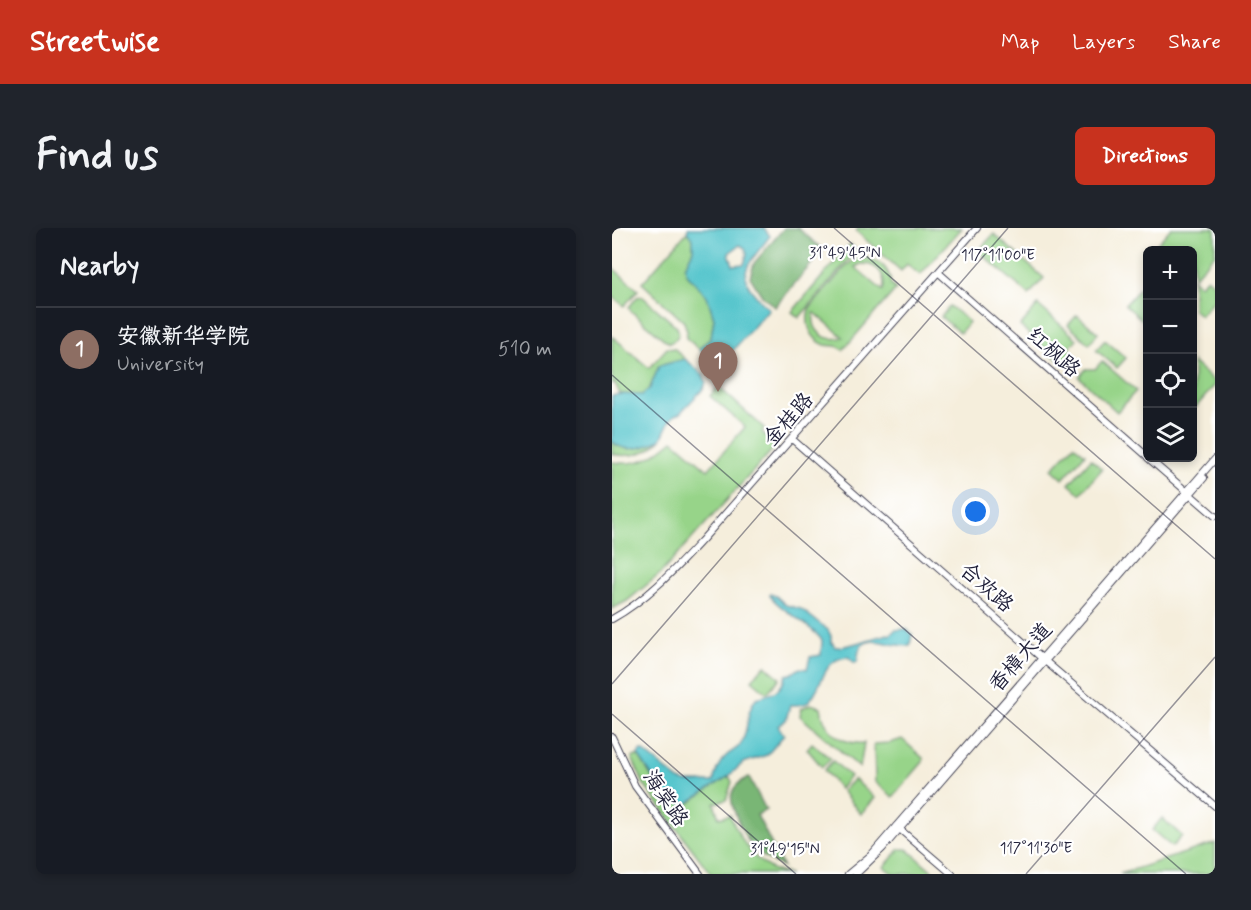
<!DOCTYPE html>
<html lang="en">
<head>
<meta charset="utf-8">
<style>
  body { margin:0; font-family:Mynerve,"LXGW WenKai TC",sans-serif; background:#20242c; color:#f1f3f6 }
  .controls { position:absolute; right:18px; top:18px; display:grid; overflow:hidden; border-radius:9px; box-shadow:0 3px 9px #0003 }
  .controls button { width:54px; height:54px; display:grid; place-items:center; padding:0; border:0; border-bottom:2px solid #363941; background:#171b24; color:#f1f3f6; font:30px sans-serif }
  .you { position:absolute; left:364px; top:284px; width:21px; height:21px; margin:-15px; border:4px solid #fff; border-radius:50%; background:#1a73e8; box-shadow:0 0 0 9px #1a73e833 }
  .badge { display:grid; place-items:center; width:39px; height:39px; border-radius:50%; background:#c8321e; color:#fff; font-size:20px; font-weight:700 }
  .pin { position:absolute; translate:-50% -50px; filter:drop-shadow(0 2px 3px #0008) }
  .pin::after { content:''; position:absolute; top:32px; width:21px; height:18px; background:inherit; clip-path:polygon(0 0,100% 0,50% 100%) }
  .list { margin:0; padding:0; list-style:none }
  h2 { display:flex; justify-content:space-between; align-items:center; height:78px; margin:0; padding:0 24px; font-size:26px }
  h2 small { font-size:20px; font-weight:400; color:#9ea1a6 }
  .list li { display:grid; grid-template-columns:39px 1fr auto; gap:18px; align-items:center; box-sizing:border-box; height:84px; padding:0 24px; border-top:2px solid #363941 }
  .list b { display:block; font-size:22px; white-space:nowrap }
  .list p { margin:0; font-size:20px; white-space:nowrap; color:#9ea1a6 }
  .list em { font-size:20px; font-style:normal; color:#9ea1a6 }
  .icon { flex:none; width:33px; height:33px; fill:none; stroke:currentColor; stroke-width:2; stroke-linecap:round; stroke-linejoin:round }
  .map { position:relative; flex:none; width:603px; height:646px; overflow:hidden; border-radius:9px }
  header { display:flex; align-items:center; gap:36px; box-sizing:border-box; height:84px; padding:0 30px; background:#c8321e; color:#fff }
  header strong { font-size:28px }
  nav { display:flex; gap:33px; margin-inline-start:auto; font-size:21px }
  .intro { display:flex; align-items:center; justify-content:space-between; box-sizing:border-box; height:144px; padding:0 36px }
  h1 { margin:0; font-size:42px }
  .button { padding:15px 27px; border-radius:9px; background:#c8321e; color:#fff; font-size:21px; font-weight:700 }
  main { display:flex; gap:36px; padding:0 36px }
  aside { flex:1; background:#171b24; border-radius:9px; box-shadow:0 3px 9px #0003 }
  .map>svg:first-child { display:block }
</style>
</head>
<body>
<header>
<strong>Streetwise</strong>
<nav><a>Map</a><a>Layers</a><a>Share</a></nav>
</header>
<div class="intro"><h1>Find us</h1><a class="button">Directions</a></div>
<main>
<aside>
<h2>Nearby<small></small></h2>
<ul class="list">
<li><span class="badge" style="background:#8d6e63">1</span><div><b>安徽新华学院</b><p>University</p></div><em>510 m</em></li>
</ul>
</aside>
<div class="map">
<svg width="603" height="646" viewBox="0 0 603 646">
  <rect width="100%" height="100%" fill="#fff"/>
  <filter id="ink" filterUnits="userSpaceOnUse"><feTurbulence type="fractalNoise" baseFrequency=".0167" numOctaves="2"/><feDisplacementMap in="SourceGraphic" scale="12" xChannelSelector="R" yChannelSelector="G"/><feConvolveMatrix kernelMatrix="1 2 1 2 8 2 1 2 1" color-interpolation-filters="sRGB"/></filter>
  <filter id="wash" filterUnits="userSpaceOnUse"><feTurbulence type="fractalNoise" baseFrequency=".008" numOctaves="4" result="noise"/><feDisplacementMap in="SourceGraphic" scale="24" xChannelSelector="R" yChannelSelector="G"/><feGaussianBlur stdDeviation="1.35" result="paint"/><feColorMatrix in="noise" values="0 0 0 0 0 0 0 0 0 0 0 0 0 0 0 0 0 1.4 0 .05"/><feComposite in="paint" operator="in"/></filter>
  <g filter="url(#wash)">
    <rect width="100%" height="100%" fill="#f5eedc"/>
    <path fill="#97d489" stroke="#5c7b62" stroke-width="1.5" fill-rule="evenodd" d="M247 0H350L308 47 295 36 289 43 244 3Z
      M559 0H603V26L582 49 580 22H552L545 16Z
      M75 4 81 10V22L73 39 75 46 95 68 102 90 99 110 87 121 74 110 75 103 72 94 30 55Z
      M382 6 432 50 417 67 366 23Z
      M238 16 245 22 187 90 180 84Z
      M252 30C268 31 278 41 279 57L284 61 231 122C225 116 220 119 213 117 198 111 193 95 197 81L235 37 242 32ZM249 36C265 35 275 47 271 63L243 39ZM202 85H203L231 109C213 115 199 103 202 85Z
      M0 39 26 62 12 78 0 68Z
      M595 50 603 57V71L588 88 581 81V51L588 57Z
      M534 53 536 55 535 96 513 77Z
      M30 68 65 99 67 105 64 111 58 115 54 113 19 83 17 79 25 69Z
      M426 77 465 111 458 119 459 127 451 136 408 98Z
      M338 78 357 94 348 105 329 89Z
      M465 87 486 105 477 116 456 97Z
      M0 108 37 140 55 120 63 121 73 131 47 138 38 160 30 167 8 166 3 155 0 156Z
      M493 112 514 130 505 140 484 122Z
      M490 133 524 163 505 184 467 149 474 141H483Z
      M581 134 603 154V157L584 179 581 176Z
      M104 161H109L152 200 150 204 163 219 48 346 15 373 0 381V234C28 238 40 230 61 212L96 242 133 199 98 168Z
      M49 211C37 226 18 230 0 226V213L4 217H38Z
      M462 217 473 226 451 251 440 241Z
      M479 231 490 241 468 266 457 256Z
      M153 437 168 450 155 465 140 452Z
      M198 476 209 479C211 502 229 517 252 515L248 540 188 488 189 481Z
      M290 511 311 530V534L281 569 263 554 262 516 278 515Z
      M200 515 219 531 210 539 195 521Z
      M26 527 43 554 78 575 105 554 117 548 120 554 114 572 102 575 107 590 118 587C129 614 146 643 178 646H99L32 557 20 530Z
      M221 533 238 548 228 561 212 542Z
      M242 551 263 570 249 586 230 563Z
      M550 590 570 608 560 619 540 602Z
      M603 615V646H508Z
      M288 621H295L324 646H281L272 639Z"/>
    <path fill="#79b675" stroke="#4e6c58" stroke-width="1.5" d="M172 0H186L211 22 163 79 150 68 138 49 142 35Z
      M137 549 154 582 145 587 171 639C162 635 150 629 143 622 134 612 116 577 120 565 123 556 130 553 137 549Z"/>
    <path fill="#59c6cd" stroke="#3e7484" stroke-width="1.5" fill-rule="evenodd" d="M76 0H152L158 8C131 43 121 47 157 81L109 136 102 134 87 121 99 110 102 90 95 68 75 46 73 39 81 22V11L75 4ZM128 17 133 20 135 26 132 36 121 37 117 25Z
      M73 131 91 146 94 154 92 160 67 186C57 187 54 203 49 211 35 219 13 227 0 213V168L8 166 30 167 38 160 47 138Z
      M158 366 164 368 174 377 189 381 216 402 219 408V413L223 419C234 420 263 409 276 406L278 407 283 402 294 401 300 406 298 417C284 422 258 404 248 420 246 424 246 430 245 434L243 435 236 429C210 430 211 460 196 474 191 478 184 477 178 477L174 492 166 498 172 507 155 527 131 535 117 548 73 577 64 574 50 563 26 527 28 523H31L67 552 74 554H101C104 544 106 535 114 528 120 522 128 521 131 512 137 496 134 485 144 470 161 466 170 463 174 447L179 446 188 440 195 441 198 429 209 427 210 412C195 393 173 386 158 368Z"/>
  </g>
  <g filter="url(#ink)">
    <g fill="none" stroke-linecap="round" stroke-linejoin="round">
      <defs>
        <path id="secondary" d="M327 45 536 229
          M180 211 433 433 603 578
          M536 230 603 288
          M0 391C36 371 63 341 91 311L365 0
          M0 509 23 558 88 646
          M284 598 340 646
          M236 646 259 627 603 231
          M244 646 271 620 592 250"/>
      </defs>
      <use href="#secondary" stroke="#424153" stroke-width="8"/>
      <use href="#secondary" stroke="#fff" stroke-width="6"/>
    </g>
  </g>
  <path fill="none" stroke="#22223b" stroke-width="1.5" stroke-opacity="0.45" d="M222 0 603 331M0 147 574 646M0 456 396 0M0 486 184 646M414 646 603 429"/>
  <g text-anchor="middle" stroke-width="4.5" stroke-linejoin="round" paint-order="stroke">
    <g font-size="21" fill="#22223b" stroke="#fff">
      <text transform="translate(442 124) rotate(41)" y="7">红枫路</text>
      <text transform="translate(176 191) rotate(-49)" y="7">金桂路</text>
      <text transform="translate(375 359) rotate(41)" y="7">合欢路</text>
      <text transform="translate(408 429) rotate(-49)" y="7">香樟大道</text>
      <text transform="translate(54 570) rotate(56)" y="7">海棠路</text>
    </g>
  </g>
  <g font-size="15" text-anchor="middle" fill="#22223b" stroke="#fff" stroke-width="4.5" stroke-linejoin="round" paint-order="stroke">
    <text x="233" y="30">31°49'45"N</text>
    <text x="386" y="32">117°11'00"E</text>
    <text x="424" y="625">117°11'30"E</text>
    <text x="173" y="626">31°49'15"N</text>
  </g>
</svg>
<div class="controls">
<button>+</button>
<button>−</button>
<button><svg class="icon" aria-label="locate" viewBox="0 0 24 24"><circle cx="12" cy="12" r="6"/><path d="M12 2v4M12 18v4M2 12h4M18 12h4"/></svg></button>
<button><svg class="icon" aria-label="layers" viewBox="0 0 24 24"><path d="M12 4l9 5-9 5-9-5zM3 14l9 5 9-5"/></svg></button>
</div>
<div class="you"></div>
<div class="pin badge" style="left:106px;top:164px;background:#8d6e63">1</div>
</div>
</main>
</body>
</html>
